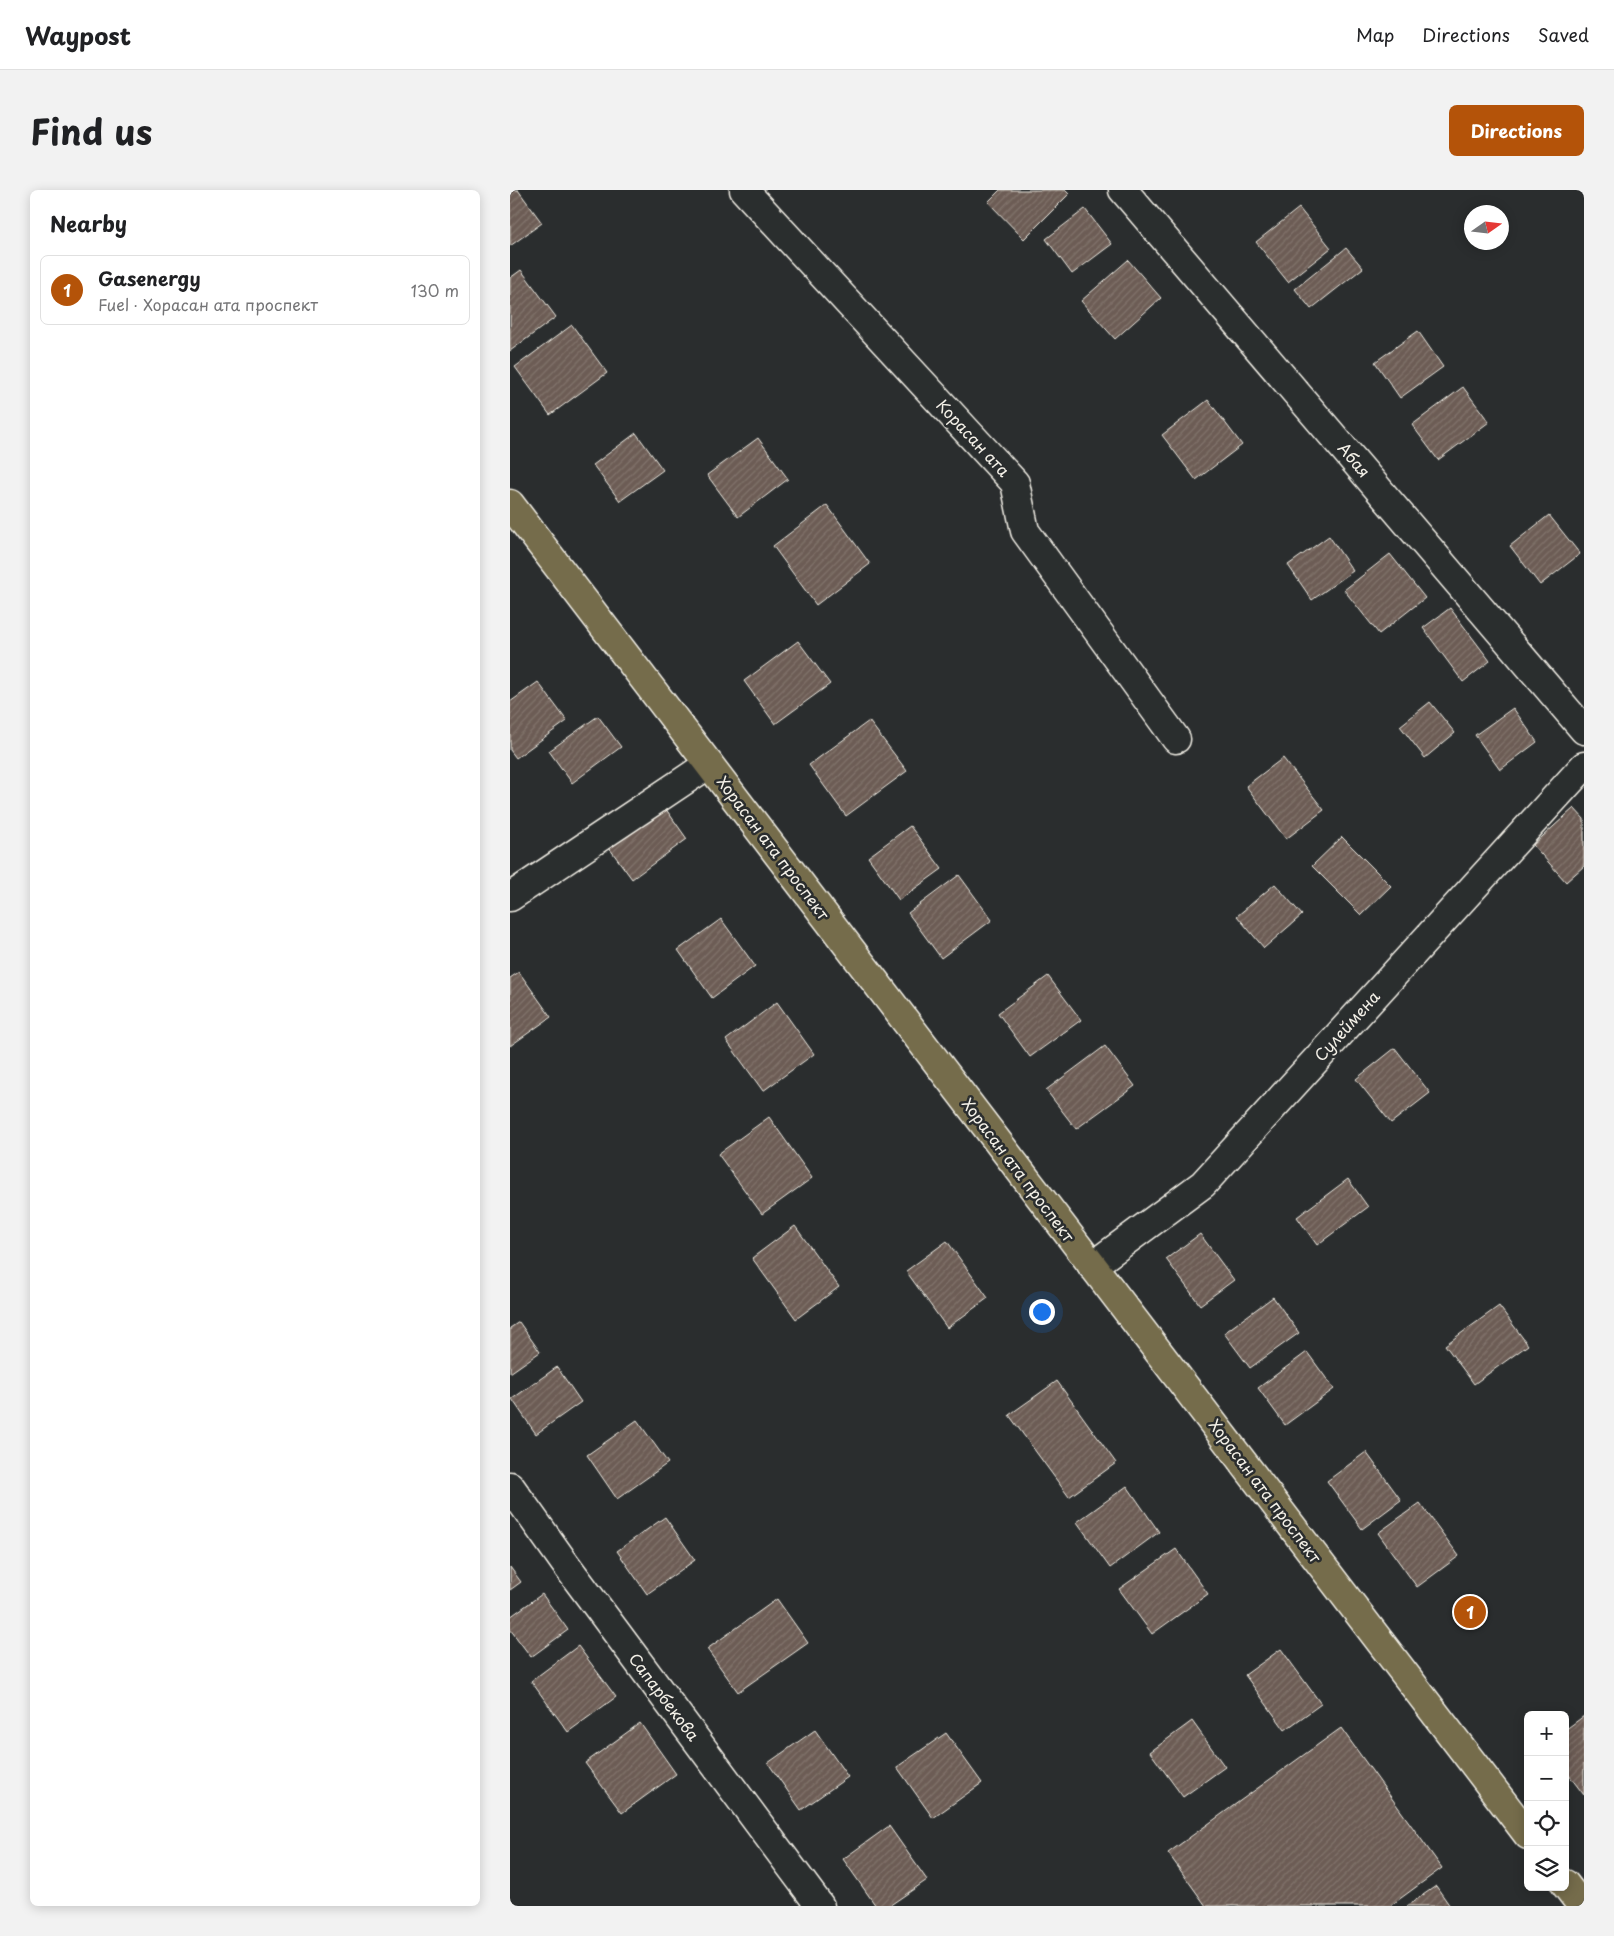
<!DOCTYPE html>
<html lang="en">
<head>
<meta charset="utf-8">
<style>
  body { margin:0; font-family:"Playpen Sans",sans-serif; background:#f2f2f2; color:#202124 }
  .controls { position:absolute; right:15px; bottom:15px; display:grid; overflow:hidden; border-radius:8px; box-shadow:0 2px 12px #0003 }
  .controls button { width:45px; height:45px; display:grid; place-items:center; padding:0; border:0; border-bottom:1px solid #e0e0e0; background:#fff; color:#202124; font:25px sans-serif }
  .compass { position:absolute; left:954px; top:15px; width:45px; height:45px; border-radius:50%; background:#fff; box-shadow:0 2px 12px #0003; rotate:76deg }
  .you { position:absolute; left:531px; top:1121px; width:18px; height:18px; margin:-12px; border:4px solid #fff; border-radius:50%; background:#1a73e8; box-shadow:0 0 0 8px #1a73e833 }
  .badge { display:grid; place-items:center; width:32px; height:32px; border-radius:50%; background:#b45309; color:#fff; font-size:16px; font-weight:700 }
  .pin { position:absolute; translate:-50% -50%; border:2px solid #fff; box-shadow:0 1px 5px #0006 }
  .list { margin:0; padding:0; list-style:none }
  h2 { display:flex; justify-content:space-between; align-items:center; height:65px; margin:0; padding:0 20px; font-size:21px }
  h2 small { font-size:16px; font-weight:400; color:#757577 }
  .list li { display:grid; grid-template-columns:32px 1fr auto; gap:15px; align-items:center; box-sizing:border-box; height:70px; margin:0 10px 10px; padding:0 10px; border:1px solid #e0e0e0; border-radius:8px }
  .list b { display:block; font-size:19px; white-space:nowrap }
  .list p { margin:0; font-size:16px; white-space:nowrap; color:#757577 }
  .list em { font-size:16px; font-style:normal; color:#757577 }
  .icon { flex:none; width:28px; height:28px; fill:none; stroke:currentColor; stroke-width:2; stroke-linecap:round; stroke-linejoin:round }
  .map { position:relative; flex:none; width:1074px; height:1716px; overflow:hidden; border-radius:8px }
  header { display:flex; align-items:center; gap:30px; box-sizing:border-box; height:70px; padding:0 25px; background:#fff; border-bottom:1px solid #e0e0e0 }
  header strong { font-size:24px }
  nav { display:flex; gap:28px; margin-inline-start:auto; font-size:18px }
  .intro { display:flex; align-items:center; justify-content:space-between; box-sizing:border-box; height:120px; padding:0 30px }
  h1 { margin:0; font-size:35px }
  .button { padding:12px 22px; border-radius:8px; background:#b45309; color:#fff; font-size:18px; font-weight:700 }
  main { display:flex; gap:30px; padding:0 30px }
  aside { flex:1; background:#fff; border-radius:8px; box-shadow:0 2px 12px #0003 }
  .map>svg:first-child { display:block }
</style>
</head>
<body>
<header>
<strong>Waypost</strong>
<nav><a>Map</a><a>Directions</a><a>Saved</a></nav>
</header>
<div class="intro"><h1>Find us</h1><a class="button">Directions</a></div>
<main>
<aside>
<h2>Nearby<small></small></h2>
<ul class="list">
<li><span class="badge">1</span><div><b>Gasenergy</b><p>Fuel · Хорасан ата проспект</p></div><em>130 m</em></li>
</ul>
</aside>
<div class="map">
<svg width="1074" height="1716" viewBox="0 0 1074 1716">
  <defs>
    <pattern id="building-hatch" width="6" height="6" patternUnits="userSpaceOnUse" patternTransform="scale(1.25)"><rect width="6" height="6" fill="#6c5c54"/><path d="M-1 1l2-2M0 6l6-6M5 7l2-2" fill="none" stroke="#82746d"/></pattern>
  </defs>
  <rect width="100%" height="100%" fill="#2a2d2e"/>
  <filter id="ink" filterUnits="userSpaceOnUse"><feTurbulence type="fractalNoise" baseFrequency=".02" numOctaves="2"/><feDisplacementMap in="SourceGraphic" scale="10" xChannelSelector="R" yChannelSelector="G"/><feConvolveMatrix kernelMatrix="1 2 1 2 8 2 1 2 1" color-interpolation-filters="sRGB"/></filter>
  <g filter="url(#ink)">
    <path fill="url(#building-hatch)" stroke="#f4f1e8" d="M0 0H8L32 33 0 56Z
      M490 0H555L559 4 514 49 478 12Z
      M789 18 821 58 778 92 746 52Z
      M575 19 602 54 562 84 536 49Z
      M836 58 853 78 801 119 785 99Z
      M618 70 651 108 605 149 571 111Z
      M11 80 46 127 0 161V88Z
      M62 135 97 183 40 225 5 177Z
      M908 141 933 177 890 208 865 172Z
      M953 197 979 232 928 270 902 235Z
      M698 210 732 255 686 290 652 245Z
      M126 243 153 280 110 311 83 275Z
      M248 248 278 289 228 327 197 285Z
      M317 315 360 374 306 415 263 356Z
      M1039 325 1070 364 1030 395 1000 356Z
      M819 346 843 381 802 410 778 375Z
      M880 364 915 408 869 444 834 400Z
      M940 418 980 471 953 492 913 438Z
      M288 451 320 494 265 534 234 491Z
      M28 492 57 531 6 568 0 560V512Z
      M920 512 945 543 915 568 890 536Z
      M1003 518 1027 552 990 580 965 545Z
      M88 526 111 557 62 593 39 561Z
      M359 531 397 581 336 626 299 575Z
      M773 568 814 620 776 649 736 596Z
      M153 615 177 649 122 689 97 655Z
      M1064 618 1074 629V676L1056 692 1023 655Z
      M400 636 432 679 389 710 358 667Z
      M832 647 881 696 851 725 802 676Z
      M449 685 482 730 431 768 398 723Z
      M765 694 792 725 754 758 727 726Z
      M211 729 245 776 202 808 168 760Z
      M9 782 41 827 0 856V788Z
      M538 786 571 830 520 867 488 823Z
      M267 812 304 864 253 901 216 850Z
      M595 856 625 896 566 939 536 900Z
      M885 858 920 903 881 933 846 889Z
      M259 927 302 988 252 1024 208 964Z
      M838 989 858 1017 807 1055 787 1027Z
      M285 1036 329 1097 286 1129 242 1068Z
      M690 1044 724 1090 690 1115 656 1069Z
      M437 1051 478 1108 437 1138 396 1081Z
      M763 1107 789 1143 740 1178 714 1143Z
      M989 1116 1018 1155 964 1194 935 1155Z
      M9 1132 30 1162 0 1183V1138Z
      M797 1162 824 1199 775 1235 748 1198Z
      M47 1177 71 1212 26 1244 2 1209Z
      M547 1191 606 1273 559 1307 499 1225Z
      M127 1230 158 1273 107 1309 77 1265Z
      M856 1262 891 1310 852 1339 817 1291Z
      M617 1296 649 1342 600 1378 567 1332Z
      M910 1313 949 1366 907 1397 868 1343Z
      M155 1327 185 1370 137 1404 107 1361Z
      M666 1359 698 1404 642 1444 609 1399Z
      M0 1377 11 1392 0 1400Z
      M32 1404 58 1440 21 1467 0 1439V1427Z
      M267 1409 298 1453 228 1502 197 1459Z
      M68 1456 106 1507 58 1542 21 1491Z
      M771 1459 811 1514 775 1540 735 1485Z
      M1074 1526V1605L1055 1580V1540Z
      M682 1531 715 1577 673 1607 640 1562Z
      M130 1533 166 1584 112 1623 75 1573Z
      M831 1538 932 1678 880 1716H696L658 1663Z
      M305 1540 338 1587 291 1620 258 1573Z
      M436 1543 472 1593 423 1628 387 1577Z
      M379 1636 417 1690 379 1716H366L333 1669Z
      M926 1696 940 1716H897Z"/>
    <g fill="none" stroke-linecap="round" stroke-linejoin="round">
      <defs>
        <path id="minor" d="M234 0 505 293 515 341 666 549
          M613 0 1074 540
          M0 707 199 574
          M582 1076 693 994 1074 576
          M0 1296 54 1372 310 1716"/>
        <path id="major" d="M0 314 1018 1645
          M1055 1694 1072 1716"/>
      </defs>
      <use href="#minor" stroke="#f4f1e8" stroke-width="31"/>
      <use href="#major" stroke="#f4f1e8" stroke-width="31"/>
      <use href="#minor" stroke="#2a2d2e" stroke-width="28"/>
      <use href="#major" stroke="#746c4b" stroke-width="28"/>
    </g>
  </g>
  <g text-anchor="middle" stroke-width="5" stroke-linejoin="round" paint-order="stroke">
    <g font-size="16" fill="#f4f1e8" stroke="#2a2d2e">
      <text transform="translate(463 248) rotate(47)" y="6">Корасан ата</text>
      <text transform="translate(844 270) rotate(50)" y="6">Абая</text>
      <text transform="translate(263 658) rotate(53)" y="6">Хорасан ата проспект</text>
      <text transform="translate(837 836) rotate(-48)" y="6">Сулеймена</text>
      <text transform="translate(508 980) rotate(53)" y="6">Хорасан ата проспект</text>
      <text transform="translate(755 1301) rotate(53)" y="6">Хорасан ата проспект</text>
      <text transform="translate(154 1507) rotate(53)" y="6">Сапарбекова</text>
    </g>
  </g>
</svg>
<div class="controls">
<button>+</button>
<button>−</button>
<button><svg class="icon" aria-label="locate" viewBox="0 0 24 24"><circle cx="12" cy="12" r="6"/><path d="M12 2v4M12 18v4M2 12h4M18 12h4"/></svg></button>
<button><svg class="icon" aria-label="layers" viewBox="0 0 24 24"><path d="M12 4l9 5-9 5-9-5zM3 14l9 5 9-5"/></svg></button>
</div>
<svg class="compass" viewBox="-18 -18 36 36"><path d="M0-13l5 13h-10z" fill="#e53935"/><path d="M0 13l5-13h-10z" fill="#757577"/></svg>
<div class="you"></div>
<div class="pin badge" style="left:960px;top:1422px">1</div>
</div>
</main>
</body>
</html>
